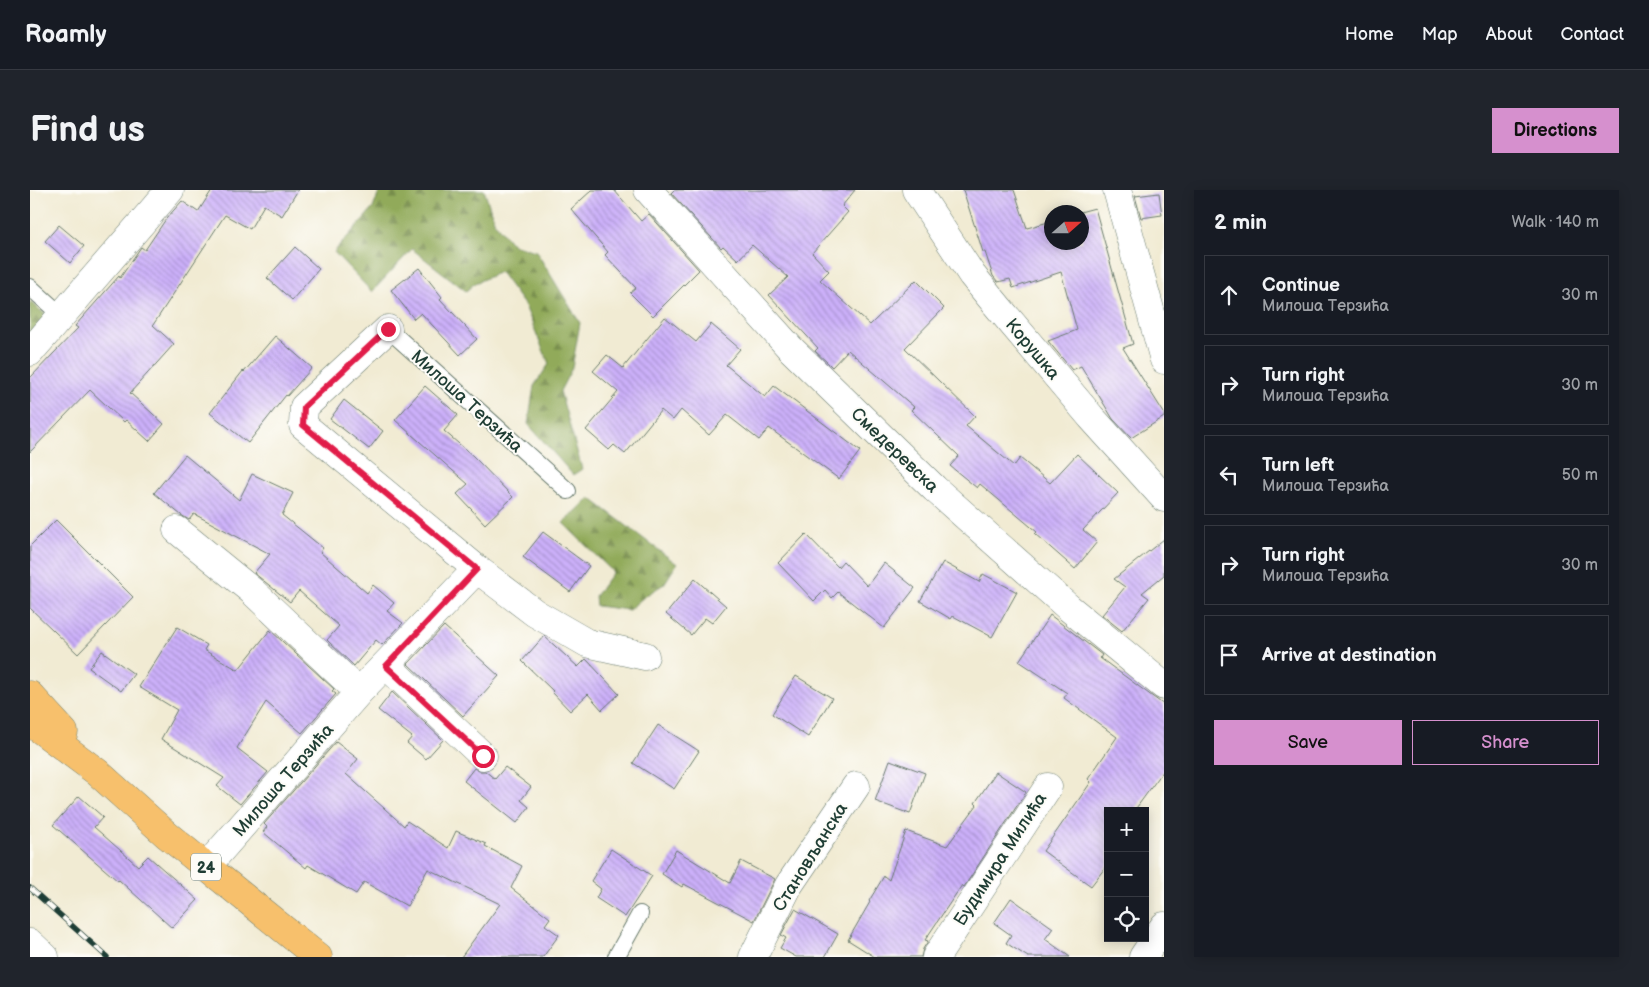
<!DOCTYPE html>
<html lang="en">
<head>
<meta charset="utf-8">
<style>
  body { margin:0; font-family:"Balsamiq Sans",sans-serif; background:#20242c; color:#f1f3f6 }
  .controls { position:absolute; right:15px; bottom:15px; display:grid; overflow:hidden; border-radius:0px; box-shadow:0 2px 12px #0003 }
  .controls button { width:45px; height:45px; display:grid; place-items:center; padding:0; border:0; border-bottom:1px solid #363941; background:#171b24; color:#f1f3f6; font:25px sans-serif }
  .compass { position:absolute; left:1014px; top:15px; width:45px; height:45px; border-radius:50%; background:#171b24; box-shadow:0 2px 12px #0003; rotate:69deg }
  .stop { position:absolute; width:15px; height:15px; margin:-11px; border:4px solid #e11d48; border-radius:50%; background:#fff }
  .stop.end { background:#e11d48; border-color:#fff; box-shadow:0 1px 5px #0008 }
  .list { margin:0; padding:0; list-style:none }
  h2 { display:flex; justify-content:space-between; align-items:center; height:65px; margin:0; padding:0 20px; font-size:21px }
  h2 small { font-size:16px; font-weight:400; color:#9ea1a6 }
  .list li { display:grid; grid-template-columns:32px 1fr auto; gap:15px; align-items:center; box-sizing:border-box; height:80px; margin:0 10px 10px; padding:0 10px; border:1px solid #363941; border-radius:0px }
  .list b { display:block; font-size:19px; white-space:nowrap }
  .list p { margin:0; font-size:16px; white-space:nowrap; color:#9ea1a6 }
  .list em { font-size:16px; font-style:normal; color:#9ea1a6 }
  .actions { display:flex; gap:10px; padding:15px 20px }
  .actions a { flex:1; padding:11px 0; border:1px solid #d690ce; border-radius:0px; text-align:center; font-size:18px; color:#d690ce }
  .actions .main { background:#d690ce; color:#111 }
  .icon { flex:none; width:28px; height:28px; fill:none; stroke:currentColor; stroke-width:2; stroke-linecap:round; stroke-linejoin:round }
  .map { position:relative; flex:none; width:1134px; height:767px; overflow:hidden; border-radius:0px }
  header { display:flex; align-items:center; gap:30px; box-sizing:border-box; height:70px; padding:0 25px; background:#171b24; border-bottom:1px solid #363941 }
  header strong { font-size:24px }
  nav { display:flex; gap:28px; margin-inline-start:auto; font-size:18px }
  .intro { display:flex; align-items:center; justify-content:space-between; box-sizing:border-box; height:120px; padding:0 30px }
  h1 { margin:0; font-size:35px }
  .button { padding:12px 22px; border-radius:0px; background:#d690ce; color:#111; font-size:18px; font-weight:700 }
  main { display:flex; gap:30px; padding:0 30px }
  aside { flex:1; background:#171b24; border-radius:0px; box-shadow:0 2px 12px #0003 }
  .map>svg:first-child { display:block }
</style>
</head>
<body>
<header>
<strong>Roamly</strong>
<nav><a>Home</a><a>Map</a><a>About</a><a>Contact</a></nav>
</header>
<div class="intro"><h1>Find us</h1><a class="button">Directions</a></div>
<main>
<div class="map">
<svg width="1134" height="767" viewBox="0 0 1134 767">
  <defs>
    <pattern id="forest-firs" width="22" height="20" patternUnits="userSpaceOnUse" patternTransform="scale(1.25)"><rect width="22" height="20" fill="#91aa5a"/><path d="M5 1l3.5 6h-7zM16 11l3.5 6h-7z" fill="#768c4b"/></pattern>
    <pattern id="building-back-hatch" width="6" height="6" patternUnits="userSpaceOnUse" patternTransform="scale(1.25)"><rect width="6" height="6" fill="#ccb0fa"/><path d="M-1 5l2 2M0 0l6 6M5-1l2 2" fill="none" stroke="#a590cb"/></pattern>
  </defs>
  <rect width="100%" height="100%" fill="#fdfcf7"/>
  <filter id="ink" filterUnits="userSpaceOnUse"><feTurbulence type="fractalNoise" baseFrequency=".02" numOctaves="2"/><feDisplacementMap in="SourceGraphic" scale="10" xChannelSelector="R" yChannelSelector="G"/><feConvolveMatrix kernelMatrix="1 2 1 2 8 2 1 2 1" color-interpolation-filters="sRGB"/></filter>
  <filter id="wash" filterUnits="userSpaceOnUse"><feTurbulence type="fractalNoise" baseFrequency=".0096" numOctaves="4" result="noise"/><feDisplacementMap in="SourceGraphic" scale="20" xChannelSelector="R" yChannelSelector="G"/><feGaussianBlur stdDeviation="1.12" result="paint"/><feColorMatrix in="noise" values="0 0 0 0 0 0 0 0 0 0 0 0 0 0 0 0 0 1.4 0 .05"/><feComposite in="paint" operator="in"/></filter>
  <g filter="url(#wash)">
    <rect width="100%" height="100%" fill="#f1ebd3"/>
    <path fill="url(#forest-firs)" stroke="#587447" d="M350 0H454L465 33 483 55 506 61 550 133 542 178 530 201 552 279 543 285 498 234 504 196 519 174 495 116 470 82 445 93 436 101 382 59 342 102 304 62 343 18Z
      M0 111 17 126 0 143Z
      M560 308 647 374 634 394 615 406 599 420 566 416 565 406 583 382 533 333Z"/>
    <g id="blocks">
      <path fill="url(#building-back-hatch)" d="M182 0H268L252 26 234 15 220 39 195 25 123 135 144 154 100 203 134 234 119 251 96 230 94 232 60 200 0 262V188L48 138 45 136 89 86 90 88 111 57 115 60 136 29 152 11 168 22Z
        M562 0H584L611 31 619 24 669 80 623 126 600 103 606 98 575 65 578 62 541 19Z
        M644 0H825L812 16 818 22 782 63 799 81 790 90 840 135 886 90 914 118 875 158 945 226 936 236 984 276 990 268 1020 293 1047 264 1088 303 1053 340 1067 352 1045 379 1005 344 1007 342 950 294 947 298 920 276 929 266 881 220 884 217 818 160 802 177 799 174 785 161 788 158 739 105 758 87 722 55 708 70 693 56 691 58 641 3Z
        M933 0H984L997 38 1022 31V52H1052V22H1050L1065 18 1103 154 1093 158 1134 223V227L1101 248 1083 229 1051 176 1042 180 1018 151 1047 140 1031 82 983 98 980 89 968 92 963 86 955 62H953Z
        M1129 3 1132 25 1111 28 1105 6Z
        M29 35 54 56 40 73 15 51Z
        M265 57 289 79 262 110 237 88Z
        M389 78 412 107 410 109 447 149 430 165 391 123 384 129 361 100Z
        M635 127 666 152 681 134 710 159 696 175 735 207 744 196 830 261 809 289 739 238 729 250 697 225 679 245 651 220 643 230 631 220 595 264 584 255 579 260 556 240 588 202 563 181 577 165 593 178Z
        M245 146 282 178 257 206 256 205 218 253 180 223 213 181 214 182Z
        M395 196 428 225 414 241 443 266 483 307 455 334 427 304 438 294 365 230Z
        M314 210 353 241 339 259 300 229Z
        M155 265 209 310 222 284 263 303 252 325 293 358 290 362 337 403 343 395 364 413 357 421 373 433 352 455 346 450 324 476 297 450 309 436 269 401 260 412 224 383 240 364 164 324 159 330 151 325 124 303Z
        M26 330 103 407 48 464 0 418V356Z
        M513 342 559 376 540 402 493 367Z
        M776 344 808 377 813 371 837 396 854 373 885 398 854 438 808 402 802 408 795 400 784 411 748 373Z
        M1134 349V385L1112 403 1119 408 1092 441 1072 425 1095 397 1084 389Z
        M913 372 949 392 953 384 987 402 962 447 923 426 921 429 890 411Z
        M665 389 696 416 682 433 675 428 661 445 636 424Z
        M1020 425 1072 465 1070 468 1134 515V580L1104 621H1078V674L1061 696 1013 661 1061 592 1058 589 1087 547 1034 508 1037 503 989 471Z
        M414 436 469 486 433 526 378 474Z
        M147 437 177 455 174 460 208 480 240 440 304 499 302 501 306 504 272 543 236 512 207 558 238 582 210 614 187 596 194 588 131 549 147 520 109 497Z
        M514 446 548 477 556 469 589 504 572 520 558 504 540 521 522 502 523 501 492 471Z
        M72 461 104 484 91 501 59 478Z
        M766 486 802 508 778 547 742 524Z
        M362 502 413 550 396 569 377 553 382 547 348 520Z
        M628 535 669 561 644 599 603 573Z
        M306 552 328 569 316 584 374 636 377 631 418 658 426 641 456 654 455 656 492 676 481 698 520 728 515 735 529 745 513 767H431L470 714 398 679 377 716 334 692 326 704 278 675 276 678 233 642 237 637 234 634Z
        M860 570 895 583 880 624 845 611Z
        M475 577 501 597 491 610 499 617 487 633 434 591 444 578 449 581H455L465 589Z
        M966 582 996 602 934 697 932 695 895 750 898 751 893 759 891 767H845L818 750 840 712 839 711 854 686 859 690 876 641 917 656 947 615 945 613Z
        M49 606 73 627 64 637 108 676 118 666 168 710 142 738 89 690 88 691 23 635Z
        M581 659 622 686 595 727 566 708 571 699 561 691Z
        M646 660 700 693 711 671 745 689 724 731 654 694 652 697 632 684Z
        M981 708 1023 738 1015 749 1040 767H998L976 753 981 745 964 733Z
        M765 719 808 744 795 767H766L750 758 756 748 751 745Z"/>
    </g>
  </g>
  <g filter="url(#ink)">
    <use href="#blocks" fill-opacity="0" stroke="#687a6c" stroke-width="1"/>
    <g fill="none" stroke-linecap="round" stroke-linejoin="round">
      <defs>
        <path id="service" d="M0 97 32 126
          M358 139 538 301
          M586 767 610 724"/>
        <path id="minor" d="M618 0 761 159 905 299 1039 418 1134 496
          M886 0 942 85 969 118 1061 227 1134 308
          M1087 0 1134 170
          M0 162 140 0
          M147 340 222 401 329 502
          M447 379 505 423 557 453 615 466
          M356 475 453 566
          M176 677 329 502 447 379 273 235 274 217 358 139
          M0 753 15 767
          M723 767 759 695 826 596
          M906 767 1018 597
          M1113 767 1134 736"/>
        <path id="primary" d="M0 505 34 542
          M0 532 67 582 137 645 288 767"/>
      </defs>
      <use href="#service" stroke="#687a6c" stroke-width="18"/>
      <use href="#minor" stroke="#687a6c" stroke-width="29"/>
      <use href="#primary" stroke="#687a6c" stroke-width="29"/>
      <use href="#service" stroke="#fff" stroke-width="16"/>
      <use href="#minor" stroke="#fff" stroke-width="28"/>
      <use href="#primary" stroke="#f7c06c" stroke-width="28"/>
      <defs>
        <path id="rail" d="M0 698 77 767"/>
      </defs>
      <use href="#rail" stroke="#1f3d34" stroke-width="5.5"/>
      <use href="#rail" stroke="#fdfcf7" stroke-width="4" stroke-dasharray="11" stroke-linecap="butt"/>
    </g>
  </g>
  <g fill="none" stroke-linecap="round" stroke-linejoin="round" filter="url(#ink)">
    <path stroke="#e11d48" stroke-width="6" d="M358 139 274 217 273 235 447 379 356 476 453 566"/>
  </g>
  <g text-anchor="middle" stroke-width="4" stroke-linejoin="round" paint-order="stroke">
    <rect fill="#fdfcf7" stroke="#62766e" stroke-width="1" x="161" y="663.5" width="30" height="27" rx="4"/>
    <g font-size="16" font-weight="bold" fill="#1f3d34">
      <text x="176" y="683">24</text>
    </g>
    <g font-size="18" fill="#1f3d34" stroke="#fdfcf7">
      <text transform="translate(1003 159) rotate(50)" y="6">Корушка</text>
      <text transform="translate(437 211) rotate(42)" y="6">Милоша Терзића</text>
      <text transform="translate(865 260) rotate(44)" y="6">Смедеревска</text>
      <text transform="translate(253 590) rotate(-49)" y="6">Милоша Терзића</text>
      <text transform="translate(780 667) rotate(-58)" y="6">Становљанска</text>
      <text transform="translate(970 669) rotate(-57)" y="6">Будимира Милића</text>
    </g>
  </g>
</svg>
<div class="controls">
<button>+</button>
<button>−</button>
<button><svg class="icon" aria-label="locate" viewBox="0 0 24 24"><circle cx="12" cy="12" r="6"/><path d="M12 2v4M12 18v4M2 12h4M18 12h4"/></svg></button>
</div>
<svg class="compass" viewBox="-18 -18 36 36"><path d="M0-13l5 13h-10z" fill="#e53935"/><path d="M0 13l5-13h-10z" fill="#9ea1a6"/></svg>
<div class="stop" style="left:453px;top:566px"></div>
<div class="stop end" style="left:358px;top:139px"></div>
</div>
<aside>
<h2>2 min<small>Walk · 140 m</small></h2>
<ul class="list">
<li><svg class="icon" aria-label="ahead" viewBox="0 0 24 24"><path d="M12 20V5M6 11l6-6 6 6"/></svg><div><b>Continue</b><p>Милоша Терзића</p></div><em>30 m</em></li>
<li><svg class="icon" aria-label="right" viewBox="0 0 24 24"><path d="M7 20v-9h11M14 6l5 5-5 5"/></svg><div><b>Turn right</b><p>Милоша Терзића</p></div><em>30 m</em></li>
<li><svg class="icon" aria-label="left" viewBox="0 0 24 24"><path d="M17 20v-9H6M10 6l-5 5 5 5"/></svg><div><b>Turn left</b><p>Милоша Терзића</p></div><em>50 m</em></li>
<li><svg class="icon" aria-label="right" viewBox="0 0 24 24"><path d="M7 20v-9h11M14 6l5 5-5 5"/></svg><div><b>Turn right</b><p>Милоша Терзића</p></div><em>30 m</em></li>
<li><svg class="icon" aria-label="arrive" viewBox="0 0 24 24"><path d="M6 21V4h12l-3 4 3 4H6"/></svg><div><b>Arrive at destination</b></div></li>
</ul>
<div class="actions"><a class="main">Save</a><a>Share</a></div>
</aside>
</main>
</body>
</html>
